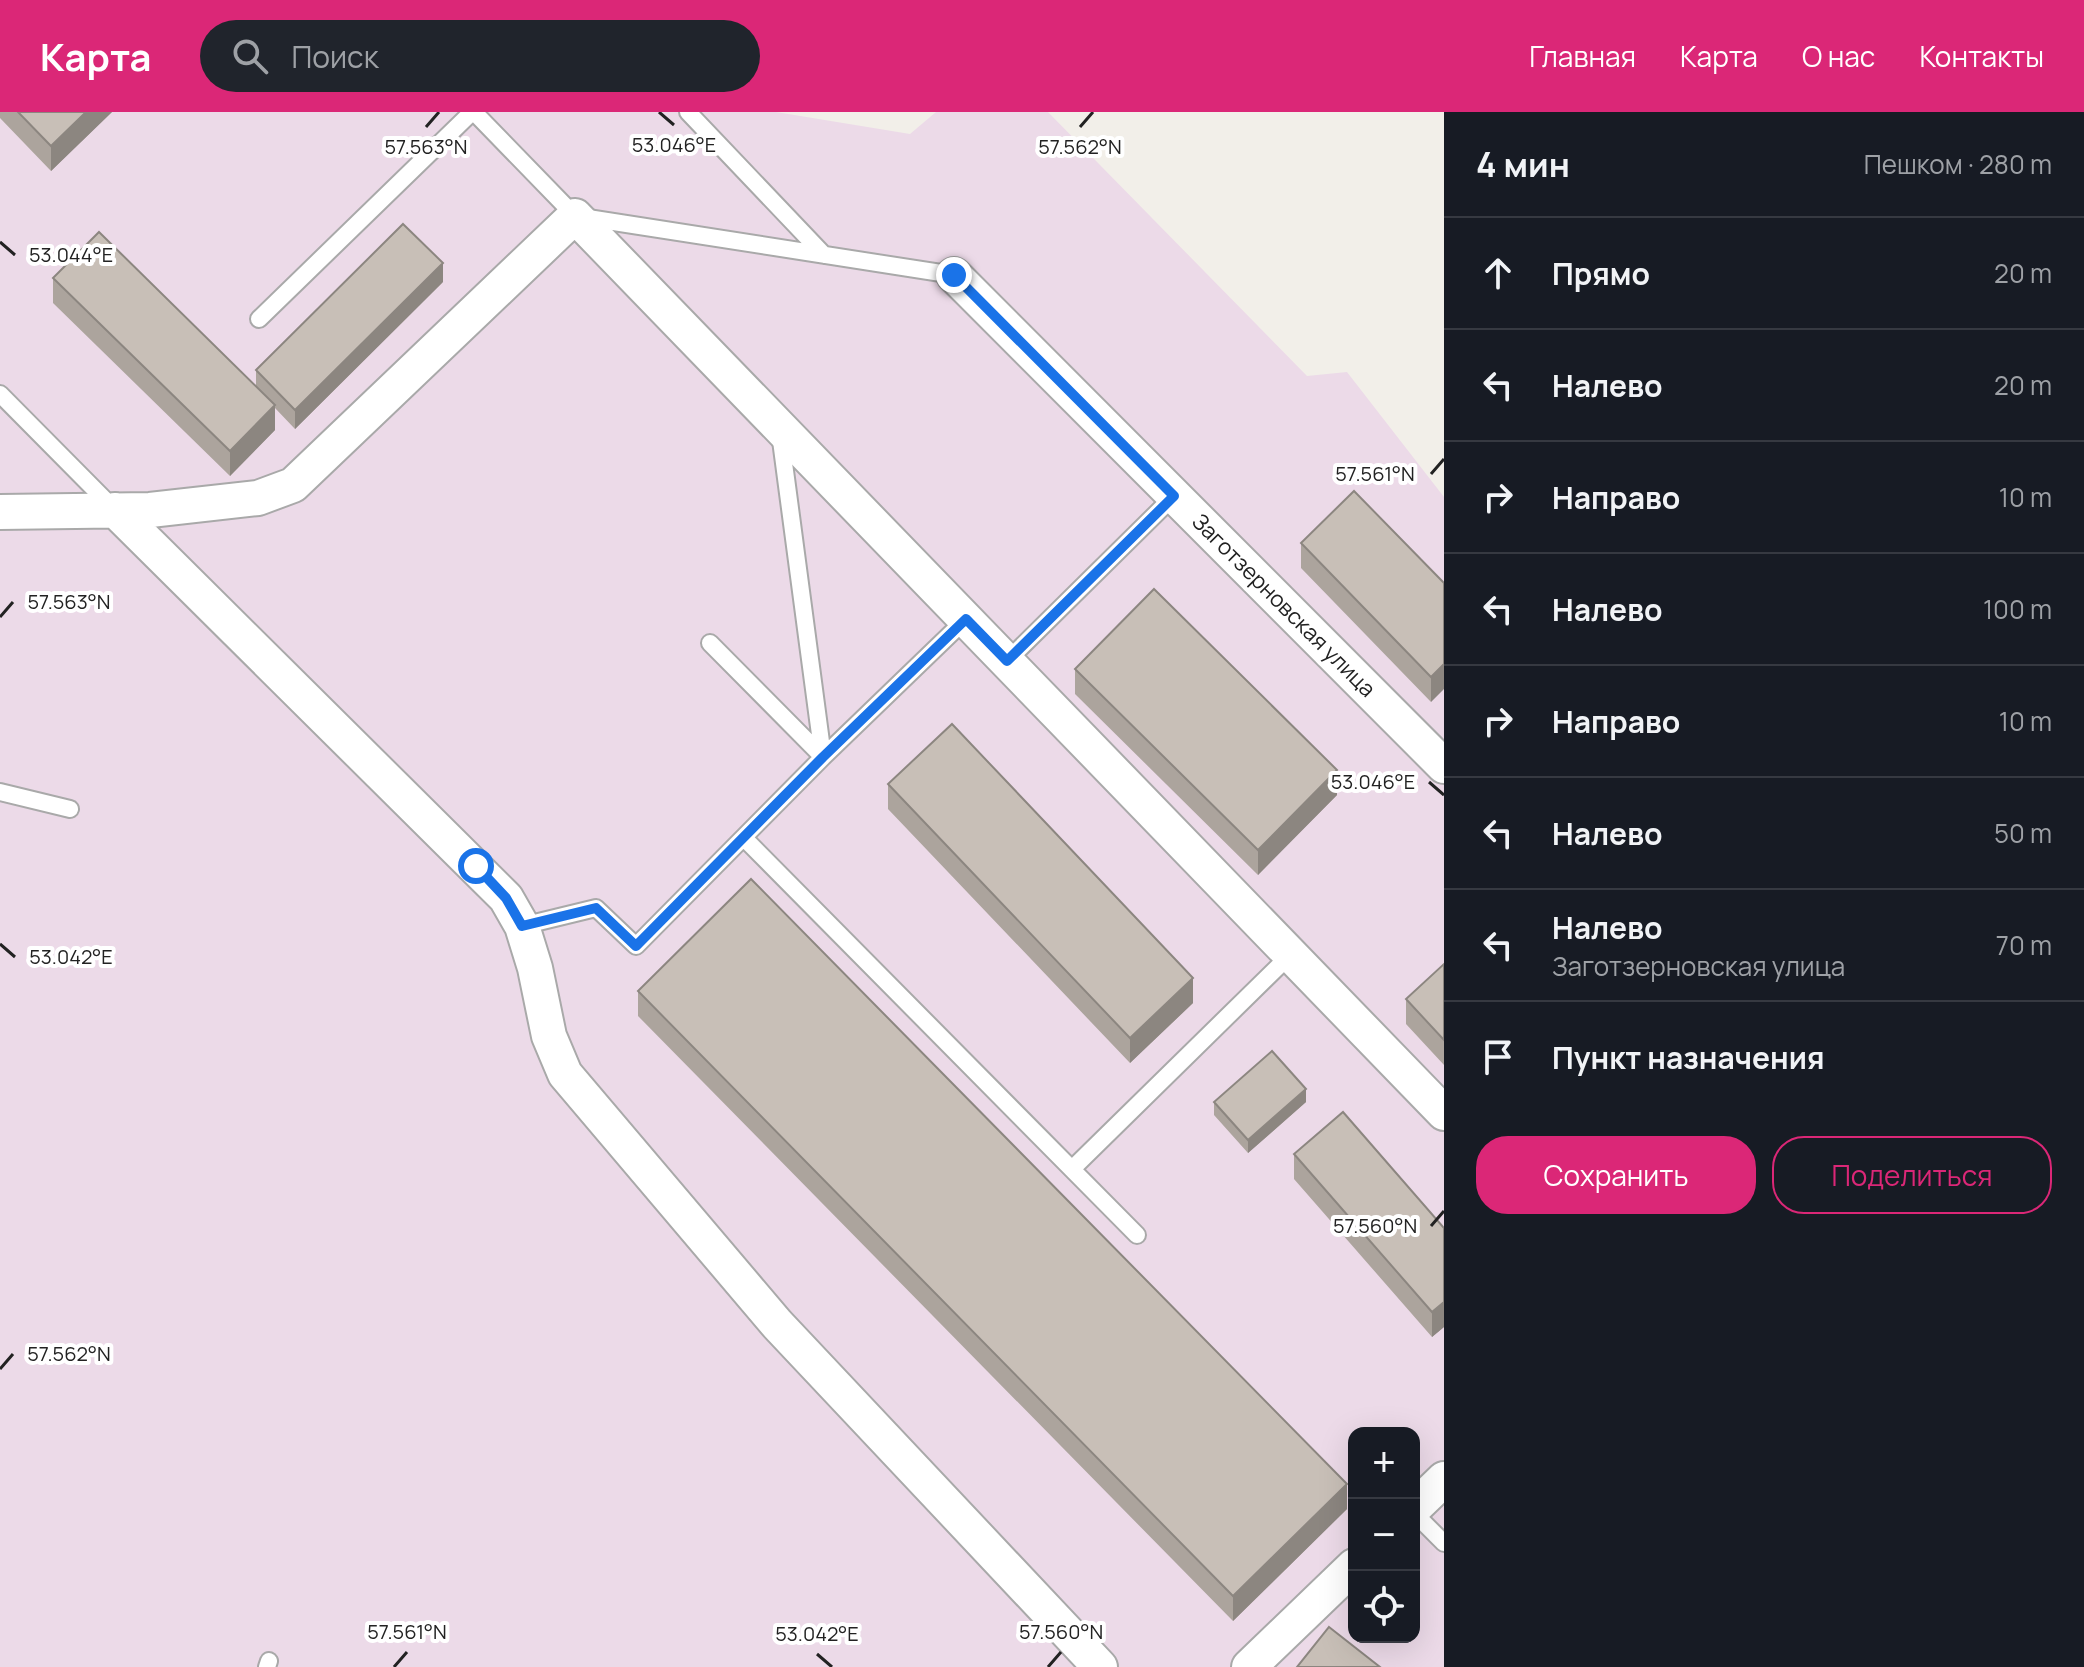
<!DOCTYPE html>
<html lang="ru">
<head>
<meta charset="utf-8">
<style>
  body { margin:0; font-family:Manrope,sans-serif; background:#20242c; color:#f1f3f6 }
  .controls { position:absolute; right:24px; bottom:24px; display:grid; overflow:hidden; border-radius:16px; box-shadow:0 8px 32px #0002 }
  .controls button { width:72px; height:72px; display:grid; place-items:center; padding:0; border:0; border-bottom:2px solid #363941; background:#171b24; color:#f1f3f6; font:40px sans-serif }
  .stop { position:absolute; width:24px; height:24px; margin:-18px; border:6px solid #1a73e8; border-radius:50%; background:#fff }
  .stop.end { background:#1a73e8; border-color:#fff; box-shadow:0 2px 8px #0008 }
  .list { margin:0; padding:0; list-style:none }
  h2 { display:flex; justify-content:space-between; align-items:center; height:104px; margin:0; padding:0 32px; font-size:34px }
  h2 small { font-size:26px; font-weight:400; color:#9ea1a6 }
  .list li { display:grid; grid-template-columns:52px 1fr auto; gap:24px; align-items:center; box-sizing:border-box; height:112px; padding:0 32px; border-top:2px solid #363941 }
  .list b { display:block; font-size:30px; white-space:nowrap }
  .list p { margin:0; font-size:26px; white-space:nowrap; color:#9ea1a6 }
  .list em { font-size:26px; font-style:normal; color:#9ea1a6 }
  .actions { display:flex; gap:16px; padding:24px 32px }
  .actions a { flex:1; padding:18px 0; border:2px solid #db2777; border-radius:32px; text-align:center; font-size:28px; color:#db2777 }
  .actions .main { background:#db2777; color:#fff }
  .icon { flex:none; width:44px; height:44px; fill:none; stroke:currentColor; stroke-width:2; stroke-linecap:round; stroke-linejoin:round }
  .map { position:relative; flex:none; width:1444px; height:1555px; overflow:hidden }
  header { display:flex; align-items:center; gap:48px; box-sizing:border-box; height:112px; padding:0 40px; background:#db2777; color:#fff }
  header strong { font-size:38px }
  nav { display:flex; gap:44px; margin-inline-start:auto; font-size:28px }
  .search { width:560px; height:72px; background:#20242c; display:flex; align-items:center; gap:20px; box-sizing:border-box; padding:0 28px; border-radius:44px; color:#9ea1a6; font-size:30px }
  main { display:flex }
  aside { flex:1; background:#171b24 }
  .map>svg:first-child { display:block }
</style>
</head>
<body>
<header>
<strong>Карта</strong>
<div class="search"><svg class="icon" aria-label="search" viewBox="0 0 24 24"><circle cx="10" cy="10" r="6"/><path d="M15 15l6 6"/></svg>Поиск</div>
<nav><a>Главная</a><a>Карта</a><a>О нас</a><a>Контакты</a></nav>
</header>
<main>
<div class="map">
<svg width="1444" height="1555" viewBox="0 0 1444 1555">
  <rect width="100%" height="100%" fill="#f2efe9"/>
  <path fill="#ecdae8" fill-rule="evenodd" d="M0 0H776L910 22 936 0H1048L1307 264 1347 260 1444 385V1555H0ZM1354 1321H1414V1525H1354Z"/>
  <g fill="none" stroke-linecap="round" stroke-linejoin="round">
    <defs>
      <path id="lane" d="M474 0 575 104 954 163
        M688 0 824 143
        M259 207 472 0
        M0 282 114 397
        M780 321 823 645
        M710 531 823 645
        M1007 549 1174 384
        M0 680 70 697
        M745 727 1137 1123
        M522 814 596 796 636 834 823 645 966 507
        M1072 1057 1291 842
        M1414 1401 1444 1431
        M267 1555 269 1549"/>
      <path id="street" d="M954 163 1444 654
        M115 398 506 786 522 814 535 856 549 924 565 962 777 1212 1100 1555
        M0 400 150 398 258 386 293 373 575 104 1444 1001
        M1414 1396 1444 1367
        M1249 1555 1354 1454"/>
    </defs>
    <use href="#lane" stroke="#a9a9a9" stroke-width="20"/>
    <use href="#street" stroke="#a9a9a9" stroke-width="38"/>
    <use href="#lane" stroke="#fff" stroke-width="16"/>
    <use href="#street" stroke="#fff" stroke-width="34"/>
  </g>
  <path fill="#aca49d" d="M0 0H112L51 59 0 6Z
    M53 166 256 274V258L443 170 295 317 275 296V318L230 364 53 191Z
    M1301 431 1444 471 1431 590 1301 456Z
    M1075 557 1337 683 1258 763 1075 582Z
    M888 672 1193 891 1130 951 888 697Z
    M1444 852V953L1406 912V887Z
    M638 879 1347 1397 1233 1509 638 904Z
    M1214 990H1306L1248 1041 1214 1003Z
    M1294 1042 1444 1116V1215L1432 1225 1294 1067Z"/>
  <path fill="#8c8680" d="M86 0H112L51 59V34Z
    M443 151V170L295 317V298Z
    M275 293V318L230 364V339Z
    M1444 552V577L1431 590V565Z
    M1337 658V683L1258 763V738Z
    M1193 866V891L1130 951V926Z
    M1306 977V990L1248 1041V1028Z
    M1444 1190V1215L1432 1225V1200Z
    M1347 1372V1397L1233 1509V1484Z"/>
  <path fill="#c8bfb7" stroke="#8c8680" stroke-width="2" d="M18 0H86L51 34Z
    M403 112 443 151 295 298 256 258Z
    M99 120 275 293 230 339 53 166Z
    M1354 379 1444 471V552L1431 565 1301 431Z
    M1154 477 1337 658 1258 738 1075 557Z
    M952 612 1193 866 1130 926 888 672Z
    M751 767 1347 1372 1233 1484 638 879Z
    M1444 852V928L1406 887Z
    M1272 939 1306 977 1248 1028 1214 990Z
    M1343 1000 1444 1116V1190L1432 1200 1294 1042Z
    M1329 1515 1380 1555H1297Z"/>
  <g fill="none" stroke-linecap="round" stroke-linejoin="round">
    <path stroke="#1a73e8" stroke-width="10" d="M476 754 506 786 522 814 596 796 636 834 823 645 966 507 1007 549 1174 384 954 163"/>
  </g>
  <path fill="none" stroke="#222" stroke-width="3" d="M659 0 674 13M426 15 439 0M1080 15 1093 0M0 130 15 143M1431 362 1444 347M0 505 13 490M1429 670 1444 683M0 832 15 845M1431 1114 1444 1099M0 1257 13 1242M817 1542 832 1555M394 1555 407 1540M1048 1555 1061 1540"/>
  <g text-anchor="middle" stroke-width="8" stroke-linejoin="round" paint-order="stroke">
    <g font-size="22" fill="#222" stroke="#fff">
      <text transform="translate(1284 493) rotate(45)" y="8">Заготзерновская улица</text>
    </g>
  </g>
  <g font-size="20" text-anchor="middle" fill="#222" stroke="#fff" stroke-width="8" stroke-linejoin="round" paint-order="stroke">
    <text x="674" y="40">53.046°E</text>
    <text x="426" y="42">57.563°N</text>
    <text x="1080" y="42">57.562°N</text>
    <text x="71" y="150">53.044°E</text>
    <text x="1375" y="369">57.561°N</text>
    <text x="69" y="497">57.563°N</text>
    <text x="1373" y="677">53.046°E</text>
    <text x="71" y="852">53.042°E</text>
    <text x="1375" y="1121">57.560°N</text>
    <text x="69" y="1249">57.562°N</text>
    <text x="407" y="1527">57.561°N</text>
    <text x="1061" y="1527">57.560°N</text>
    <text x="817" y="1529">53.042°E</text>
  </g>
</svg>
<div class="controls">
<button>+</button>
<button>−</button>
<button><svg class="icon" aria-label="locate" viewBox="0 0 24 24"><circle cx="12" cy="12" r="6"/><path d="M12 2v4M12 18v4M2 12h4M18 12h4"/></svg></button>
</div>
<div class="stop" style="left:476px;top:754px"></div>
<div class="stop end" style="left:954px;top:163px"></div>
</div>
<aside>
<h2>4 мин<small>Пешком · 280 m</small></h2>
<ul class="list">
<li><svg class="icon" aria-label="ahead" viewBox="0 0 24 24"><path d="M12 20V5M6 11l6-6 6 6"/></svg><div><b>Прямо</b></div><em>20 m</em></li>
<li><svg class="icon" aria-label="left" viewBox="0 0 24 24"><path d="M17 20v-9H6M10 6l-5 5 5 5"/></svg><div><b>Налево</b></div><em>20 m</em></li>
<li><svg class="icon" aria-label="right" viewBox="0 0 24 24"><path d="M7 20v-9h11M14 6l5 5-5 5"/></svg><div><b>Направо</b></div><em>10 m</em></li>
<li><svg class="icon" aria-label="left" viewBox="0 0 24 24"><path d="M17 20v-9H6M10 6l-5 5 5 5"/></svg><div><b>Налево</b></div><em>100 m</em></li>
<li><svg class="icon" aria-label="right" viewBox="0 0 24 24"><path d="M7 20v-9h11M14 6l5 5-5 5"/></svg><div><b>Направо</b></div><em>10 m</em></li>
<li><svg class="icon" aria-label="left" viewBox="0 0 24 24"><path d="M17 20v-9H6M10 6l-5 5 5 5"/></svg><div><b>Налево</b></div><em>50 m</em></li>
<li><svg class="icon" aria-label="left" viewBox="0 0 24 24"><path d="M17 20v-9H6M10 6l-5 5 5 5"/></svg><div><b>Налево</b><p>Заготзерновская улица</p></div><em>70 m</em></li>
<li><svg class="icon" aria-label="arrive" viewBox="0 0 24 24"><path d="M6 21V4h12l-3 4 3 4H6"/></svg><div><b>Пункт назначения</b></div></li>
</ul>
<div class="actions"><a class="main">Сохранить</a><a>Поделиться</a></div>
</aside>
</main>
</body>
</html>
